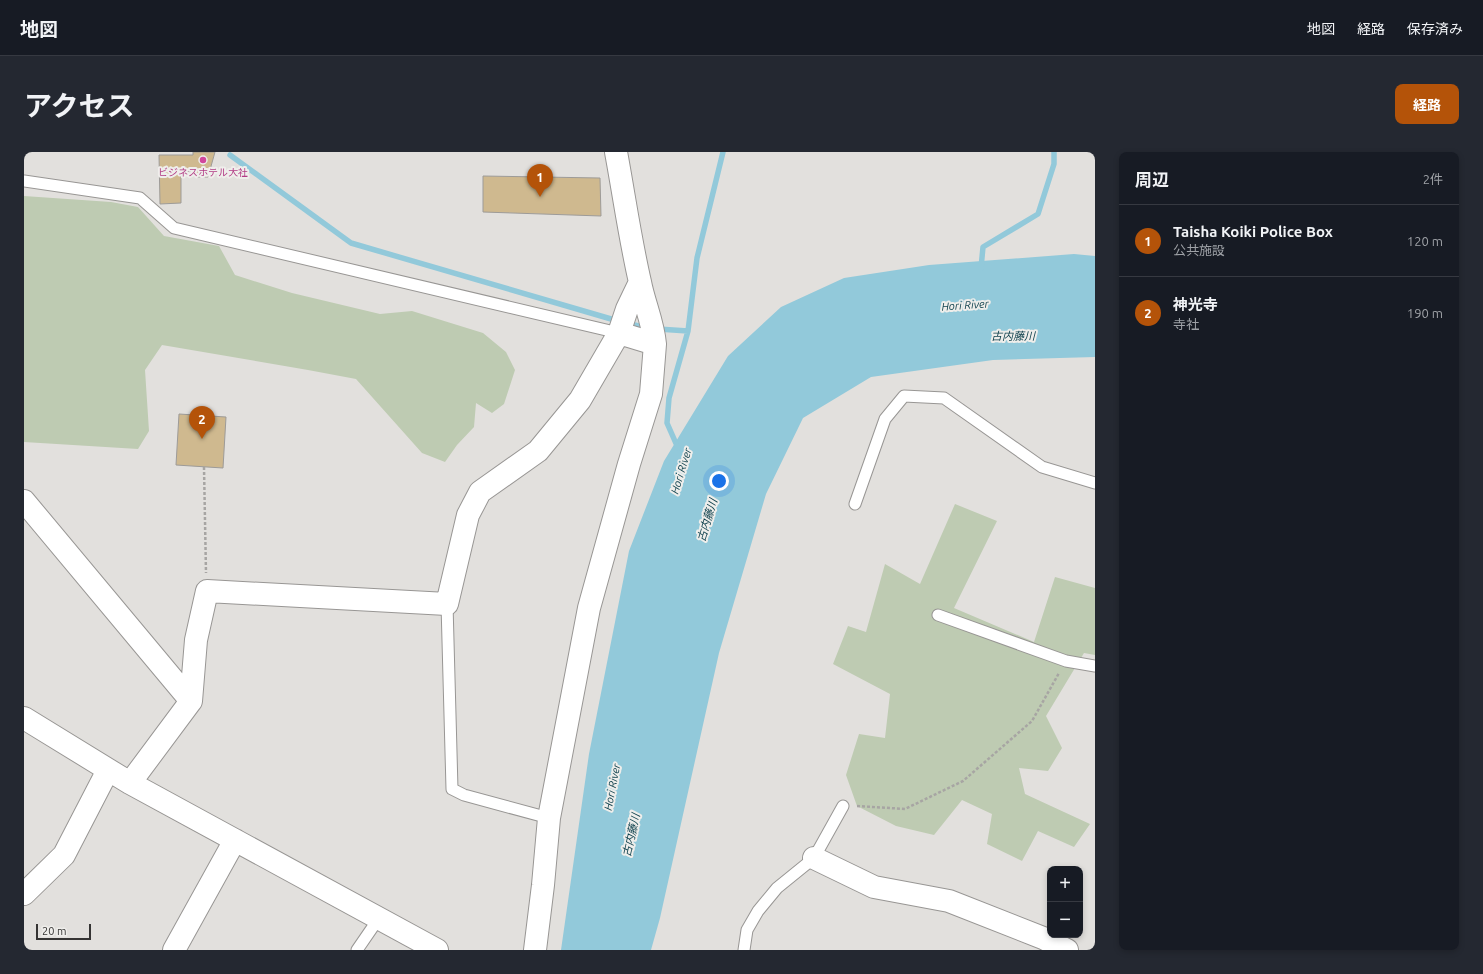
<!DOCTYPE html>
<html lang="ja">
<head>
<meta charset="utf-8">
<style>
  body { margin:0; font-family:Ubuntu,"Noto Sans JP",sans-serif; background:#242831; color:#f1f3f6 }
  .controls { position:absolute; right:12px; bottom:12px; display:grid; overflow:hidden; border-radius:8px; box-shadow:0 2px 6px #0003 }
  .controls button { width:36px; height:36px; display:grid; place-items:center; padding:0; border:0; border-bottom:1px solid #363941; background:#171b24; color:#f1f3f6; font:20px sans-serif }
  .scale { position:absolute; left:12px; bottom:10px; width:55px; box-sizing:border-box; padding-left:4px; border:2px solid #353433; border-top:0; font-size:11px; line-height:14px; white-space:nowrap; color:#353433; -webkit-text-stroke:3px #efeeeb; paint-order:stroke }
  .you { position:absolute; left:695px; top:329px; width:14px; height:14px; margin:-10px; border:3px solid #fff; border-radius:50%; background:#1a73e8; box-shadow:0 0 0 6px #1a73e833 }
  .badge { display:grid; place-items:center; width:26px; height:26px; border-radius:50%; background:#b45309; color:#fff; font-size:13px; font-weight:700 }
  .pin { position:absolute; translate:-50% -33px; filter:drop-shadow(0 1px 2px #0008) }
  .pin::after { content:''; position:absolute; top:21px; width:14px; height:12px; background:inherit; clip-path:polygon(0 0,100% 0,50% 100%) }
  .list { margin:0; padding:0; list-style:none }
  h2 { display:flex; justify-content:space-between; align-items:center; height:52px; margin:0; padding:0 16px; font-size:17px }
  h2 small { font-size:13px; font-weight:400; color:#9ea1a6 }
  .list li { display:grid; grid-template-columns:26px 1fr auto; gap:12px; align-items:center; box-sizing:border-box; height:72px; padding:0 16px; border-top:1px solid #363941 }
  .list b { display:block; font-size:15px; white-space:nowrap }
  .list p { margin:0; font-size:13px; white-space:nowrap; color:#9ea1a6 }
  .list em { font-size:13px; font-style:normal; color:#9ea1a6 }
  .map { position:relative; flex:none; width:1071px; height:798px; overflow:hidden; border-radius:8px }
  header { display:flex; align-items:center; gap:24px; box-sizing:border-box; height:56px; padding:0 20px; background:#171b24; border-bottom:1px solid #363941 }
  header strong { font-size:19px }
  nav { display:flex; gap:22px; margin-inline-start:auto; font-size:14px }
  .intro { display:flex; align-items:center; justify-content:space-between; box-sizing:border-box; height:96px; padding:0 24px }
  h1 { margin:0; font-size:28px }
  .button { padding:10px 18px; border-radius:8px; background:#b45309; color:#fff; font-size:14px; font-weight:700 }
  main { display:flex; gap:24px; padding:0 24px }
  aside { flex:1; background:#171b24; border-radius:8px; box-shadow:0 2px 6px #0003 }
  .map>svg:first-child { display:block }
</style>
</head>
<body>
<header>
<strong>地図</strong>
<nav><a>地図</a><a>経路</a><a>保存済み</a></nav>
</header>
<div class="intro"><h1>アクセス</h1><a class="button">経路</a></div>
<main>
<div class="map">
<svg width="1071" height="798" viewBox="0 0 1071 798">
  <rect width="100%" height="100%" fill="#e2e0dd"/>
  <path fill="#becbb2" d="M0 44 87 50 114 55 140 84 195 94 211 123 268 141 356 162 388 159 459 181 482 200 491 218 480 252 468 261 452 251 450 275 433 293 421 310 398 301 332 227 284 218 138 193 121 218 125 279 114 297 0 290Z
    M931 352 973 369 930 456 1010 490 1031 425 1071 436V503L1060 501 1022 564 1038 596 1024 619 995 616 1001 642 1066 672 1050 695 1014 679 998 709 963 692 968 662 938 648 910 683 872 674 833 654 822 623 835 582 861 586 866 542 809 512 824 474 842 480 861 412 896 432Z"/>
  <path fill="#92c9da" d="M1050 102 1071 104V205L969 208 847 225 779 266 742 342 695 501 636 766 627 798H537L565 602 605 399 640 309 704 204 757 155 820 126 905 113Z"/>
  <g fill="none" stroke-linecap="round" stroke-linejoin="round">
    <path stroke="#92c9da" stroke-width="5.5" d="M206 3 327 91 594 169
      M957 116 959 95 1014 62 1030 12V0
      M602 171 623 176
      M634 177 664 179 645 246 643 271 654 296
      M664 179 673 106 699 0"/>
  </g>
  <path fill="#cfb98f" stroke="#9d9b98" d="M169 0H191L184 25H171L170 19 157 20V51L136 52 135 3H169Z
    M459 24 576 26 577 64 459 60Z
    M155 262 202 265 199 316 152 313Z"/>
  <g fill="none" stroke-linecap="round" stroke-linejoin="round">
    <defs>
      <path id="service" d="M0 29 116 46 150 76 595 181
        M831 352 861 267 880 244 920 246 1018 315 1071 331
        M423 452 428 637 440 643 525 666
        M914 463 1042 509 1071 514
        M333 798 355 766
        M720 798 723 778 734 759 753 736 790 706 819 654"/>
      <path id="minor" d="M595 181 603 157 616 130
        M0 349 167 549
        M0 566 106 631 413 798
        M106 631 167 549 172 488 183 439 423 452 444 363 456 340 514 299 556 248 595 181 631 192
        M790 706 850 735 925 749 1019 786 1043 798
        M0 742 40 703 84 618
        M150 798 211 688
        M511 798 519 733 525 666 565 456 605 312 627 242 631 192C629 170 620 151 616 130 606 87 600 43 592 0"/>
    </defs>
    <use href="#service" stroke="#989694" stroke-width="13"/>
    <use href="#minor" stroke="#989694" stroke-width="24"/>
    <path stroke="#a7a5a3" stroke-width="2.5" stroke-dasharray="3 2" stroke-linecap="butt" d="M180 315 182 421
      M833 654 881 657 939 629 1008 569 1035 521"/>
    <use href="#service" stroke="#fff" stroke-width="11"/>
    <use href="#minor" stroke="#fff" stroke-width="22"/>
  </g>
  <circle fill="#d1479c" stroke="#efeeeb" stroke-width="1.5" cx="179" cy="8" r="4"/>
  <g text-anchor="middle" stroke-width="4" stroke-linejoin="round" paint-order="stroke">
    <g font-size="10" fill="#b23c85" stroke="#efeeeb">
      <text x="179" y="24">ビジネスホテル大社</text>
    </g>
    <g font-size="11" font-style="italic" fill="#0b3e4a" stroke="#efeeeb">
      <text transform="translate(941 153) rotate(-4)" y="4">Hori River</text>
      <text x="989" y="188">古内藤川</text>
      <text transform="translate(657 319) rotate(-73)" y="4">Hori River</text>
      <text transform="translate(683 368) rotate(-73)" y="4">古内藤川</text>
      <text transform="translate(588 635) rotate(-79)" y="4">Hori River</text>
      <text transform="translate(607 683) rotate(-77)" y="4">古内藤川</text>
    </g>
  </g>
</svg>
<div class="controls">
<button>+</button>
<button>−</button>
</div>
<div class="scale">20 m</div>
<div class="you"></div>
<div class="pin badge" style="left:516px;top:45px">1</div>
<div class="pin badge" style="left:178px;top:287px">2</div>
</div>
<aside>
<h2>周辺<small>2件</small></h2>
<ul class="list">
<li><span class="badge">1</span><div><b>Taisha Koiki Police Box</b><p>公共施設</p></div><em>120 m</em></li>
<li><span class="badge">2</span><div><b>神光寺</b><p>寺社</p></div><em>190 m</em></li>
</ul>
</aside>
</main>
</body>
</html>
